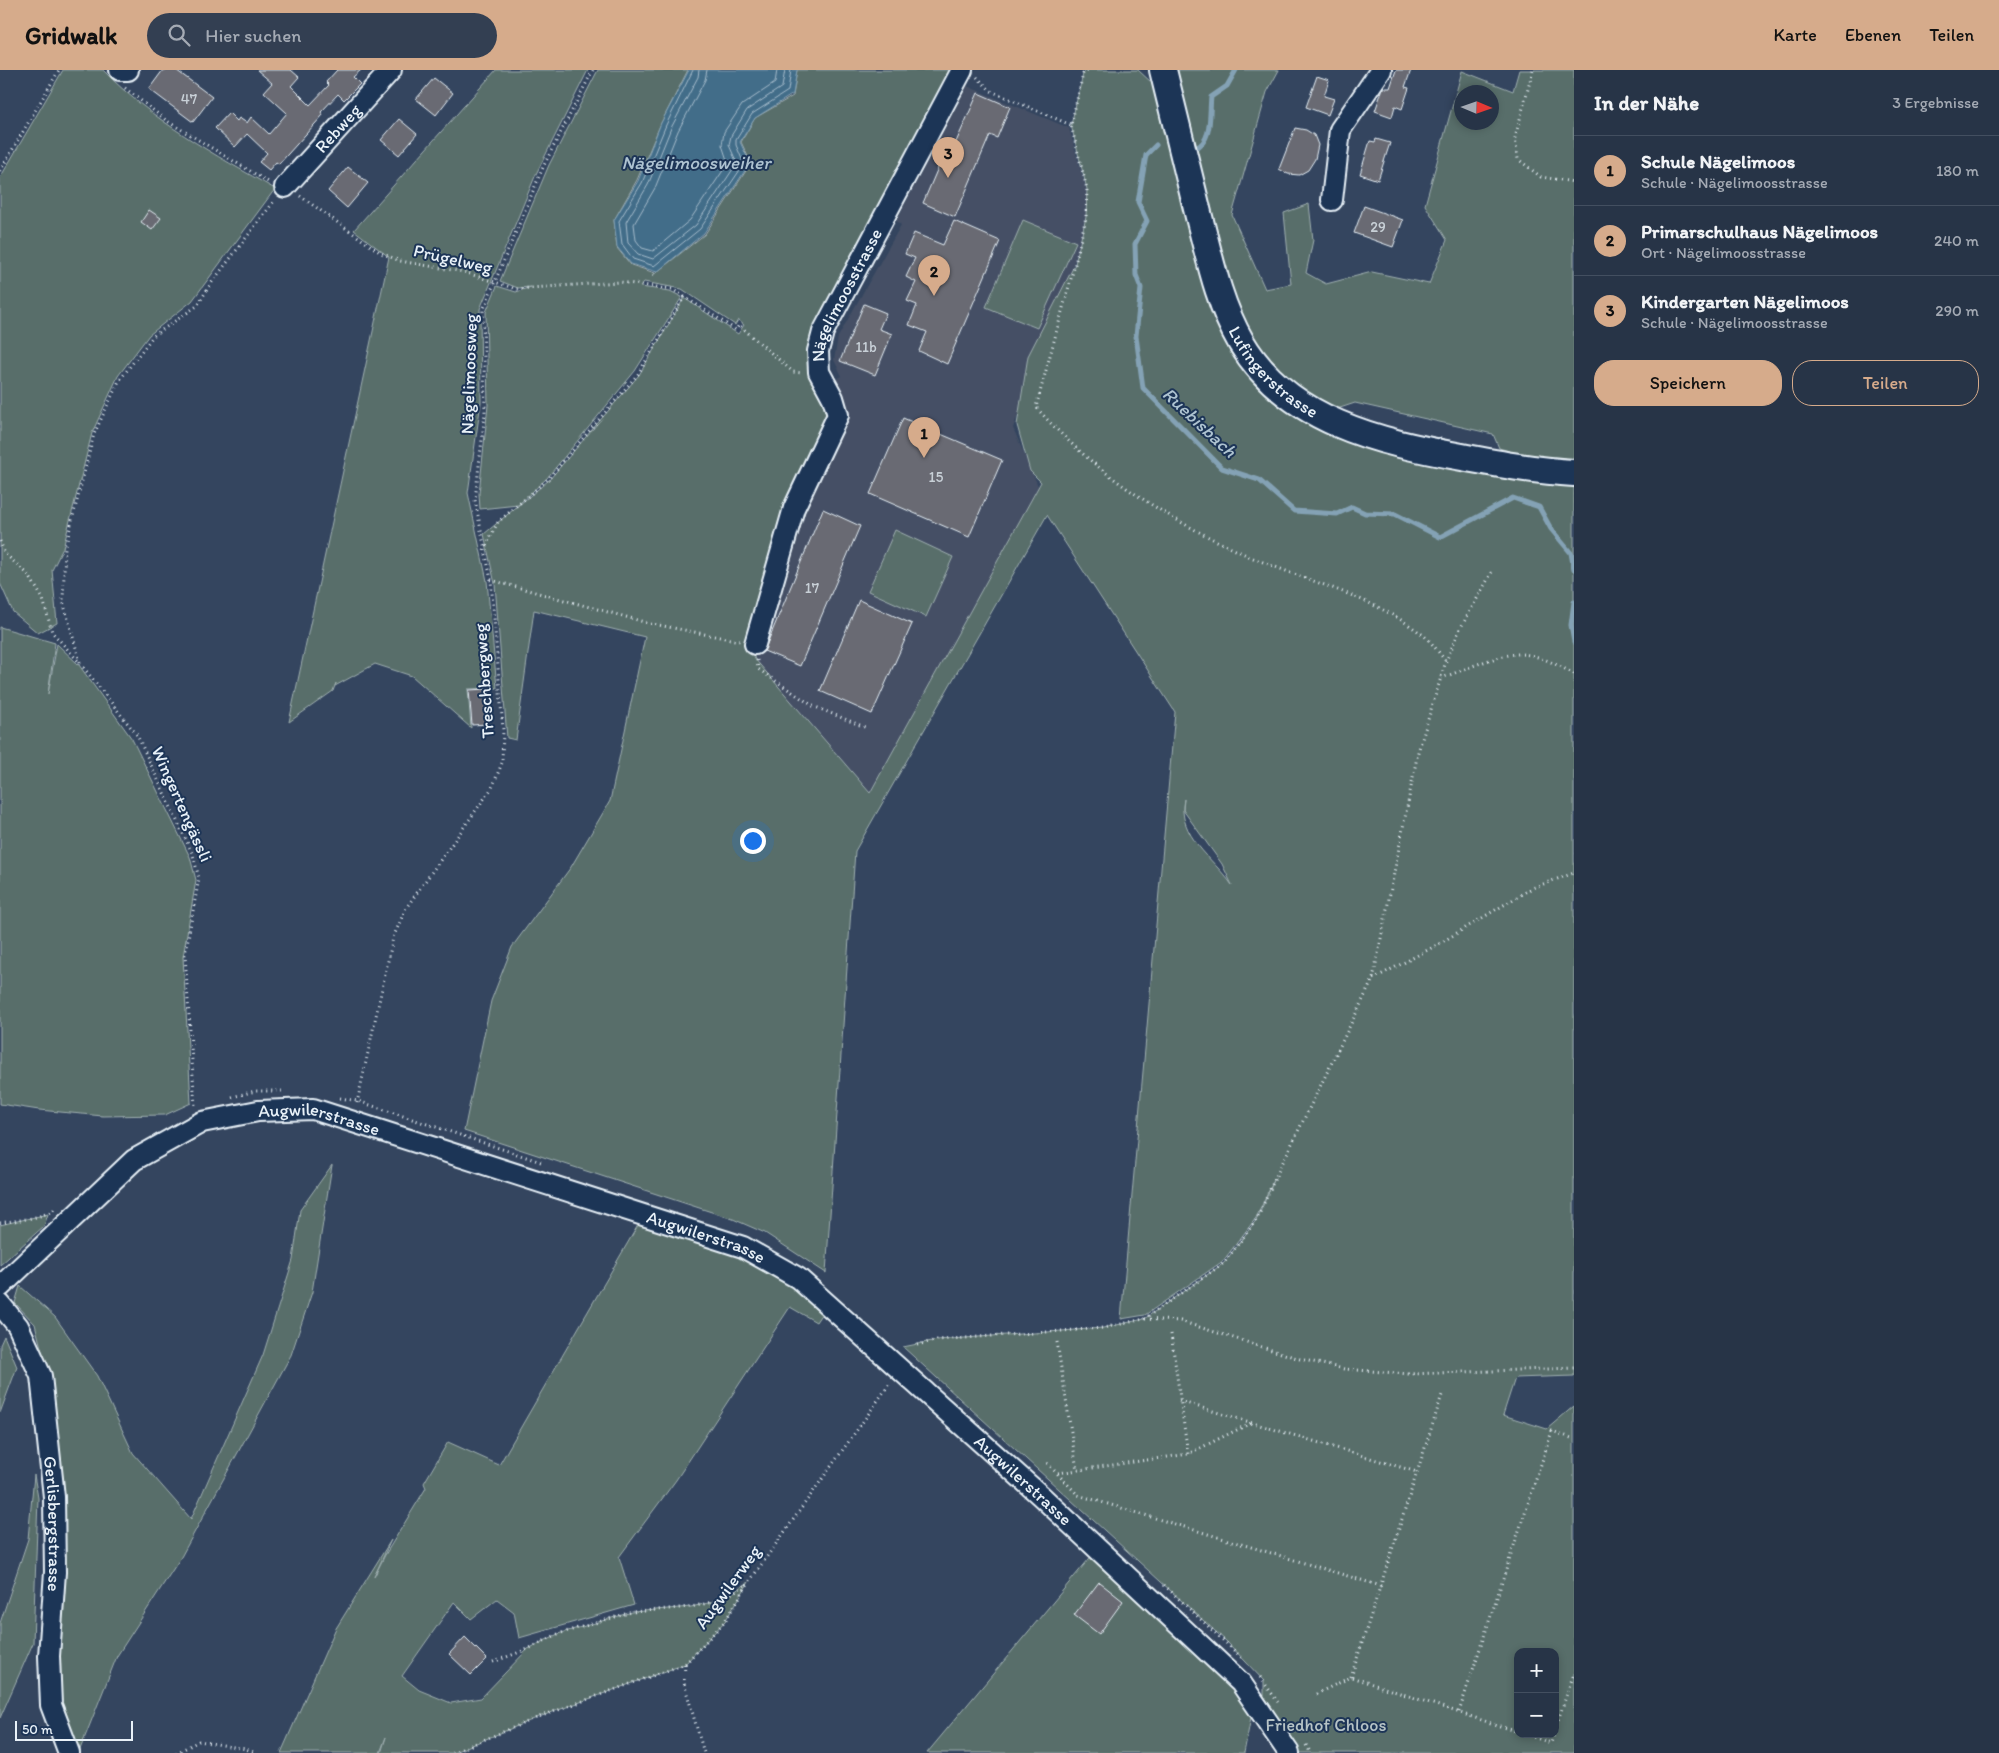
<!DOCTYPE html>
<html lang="de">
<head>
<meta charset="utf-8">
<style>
  body { margin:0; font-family:Itim,sans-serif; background:#333f52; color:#f1f3f6 }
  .controls { position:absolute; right:15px; bottom:15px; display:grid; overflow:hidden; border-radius:10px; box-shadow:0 2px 8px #0003 }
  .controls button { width:45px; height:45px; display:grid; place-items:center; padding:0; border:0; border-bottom:1px solid #434f60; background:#273447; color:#f1f3f6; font:25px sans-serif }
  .compass { position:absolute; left:1454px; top:15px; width:45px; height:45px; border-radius:50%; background:#273447; box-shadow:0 2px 8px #0003; rotate:92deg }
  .scale { position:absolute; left:15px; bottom:12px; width:118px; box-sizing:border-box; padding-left:5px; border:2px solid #e8f1f8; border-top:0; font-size:14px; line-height:18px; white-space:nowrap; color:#e8f1f8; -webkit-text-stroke:4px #1d3557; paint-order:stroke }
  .you { position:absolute; left:752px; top:770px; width:18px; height:18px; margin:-12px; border:4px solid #fff; border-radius:50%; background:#1a73e8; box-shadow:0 0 0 8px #1a73e833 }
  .badge { display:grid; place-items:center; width:32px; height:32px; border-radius:50%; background:#d6ab8b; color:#111; font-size:16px; font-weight:700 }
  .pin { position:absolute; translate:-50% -41px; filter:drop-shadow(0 1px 2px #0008) }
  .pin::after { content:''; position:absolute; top:26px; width:18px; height:15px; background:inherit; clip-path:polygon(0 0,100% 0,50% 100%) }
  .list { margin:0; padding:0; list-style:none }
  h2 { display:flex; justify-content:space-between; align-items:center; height:65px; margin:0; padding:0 20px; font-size:21px }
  h2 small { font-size:16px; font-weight:400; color:#a4aab4 }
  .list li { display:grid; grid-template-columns:32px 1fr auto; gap:15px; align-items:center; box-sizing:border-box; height:70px; padding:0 20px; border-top:1px solid #434f60 }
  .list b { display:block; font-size:19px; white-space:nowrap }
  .list p { margin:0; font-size:16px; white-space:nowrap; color:#a4aab4 }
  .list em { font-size:16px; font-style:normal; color:#a4aab4 }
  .actions { display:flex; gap:10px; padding:15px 20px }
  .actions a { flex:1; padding:11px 0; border:1px solid #d6ab8b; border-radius:20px; text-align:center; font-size:18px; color:#d6ab8b }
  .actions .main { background:#d6ab8b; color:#111 }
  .icon { flex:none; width:28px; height:28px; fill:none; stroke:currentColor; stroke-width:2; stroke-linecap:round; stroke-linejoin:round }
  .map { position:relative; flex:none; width:1574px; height:1683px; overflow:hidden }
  header { display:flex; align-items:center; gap:30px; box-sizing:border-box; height:70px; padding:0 25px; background:#d6ab8b; color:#111 }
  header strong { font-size:24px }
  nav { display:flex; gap:28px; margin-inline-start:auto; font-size:18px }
  .search { width:350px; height:45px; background:#333f52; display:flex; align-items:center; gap:12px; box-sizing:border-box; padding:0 18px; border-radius:28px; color:#a4aab4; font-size:19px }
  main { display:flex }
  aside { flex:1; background:#273447 }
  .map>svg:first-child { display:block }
</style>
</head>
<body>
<header>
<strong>Gridwalk</strong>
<div class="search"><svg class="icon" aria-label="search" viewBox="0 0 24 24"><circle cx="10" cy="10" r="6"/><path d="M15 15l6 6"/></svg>Hier suchen</div>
<nav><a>Karte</a><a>Ebenen</a><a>Teilen</a></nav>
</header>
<main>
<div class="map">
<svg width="1574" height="1683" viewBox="0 0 1574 1683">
  <rect width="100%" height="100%" fill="#34455f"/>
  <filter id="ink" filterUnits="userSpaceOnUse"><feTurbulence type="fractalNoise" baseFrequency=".02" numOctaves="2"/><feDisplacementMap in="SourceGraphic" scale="10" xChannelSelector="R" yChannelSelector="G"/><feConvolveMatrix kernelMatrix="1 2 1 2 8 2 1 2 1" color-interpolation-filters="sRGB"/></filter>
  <g filter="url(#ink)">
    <path fill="#445065" d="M967 16 1069 58 1086 118 1087 149 1063 229 1013 358 1039 418 870 723 755 589 786 471 833 311 842 306 834 290 838 267 901 155 896 151Z"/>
    <path fill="#586e6a" stroke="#a0b0b1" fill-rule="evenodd" d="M63 0H103C152 51 215 85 275 119L192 231 149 265 118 306 92 363 63 478 52 500 57 553 38 563 13 542 0 513V108Z
      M496 0H588L536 104 480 239 481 332 468 423 487 511 497 618 468 619 471 658 412 606 375 594 335 616 336 613 333 621 289 652 389 187 354 160Z
      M598 0H688L661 53 637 110 614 150 617 178 631 195 655 203 652 206 705 164 751 93 741 72 755 48 793 26 797 0H954L819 256 831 343 792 435 754 588 870 723 1041 412 1030 401 1017 355 1028 286 1075 194 1086 147 1087 119 1071 55 1083 4 1087 0H1138L1180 39 1171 0H1279L1267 22 1232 145 1265 219 1291 214 1284 143 1309 134 1313 170 1306 203 1326 214 1372 202 1429 214 1447 170 1425 135 1462 1 1513 21 1519 0H1574V395L1553 394 1499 378 1493 364 1355 333 1319 345 1574 403V1306L1515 1308 1503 1345 1547 1359 1574 1336V1683H1300L1264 1626V1611L1227 1572 903 1277 937 1270 1103 1258 1144 1249 1224 1193 1257 1149 1275 1108 1256 1148 1223 1191 1145 1245 1121 1249 1175 642 1047 445 855 781 826 1203 765 1163 733 1149 464 1061 491 931 512 877 571 797 610 731 645 567 534 540 516 670 507 668 495 514 484 464 549 410 639 305 684 228 738 264 744 255 738 250 735 255 682 219 644 212 640 217 670 221 682 227 635 301 547 408 518 435 480 439 479 424 488 335 486 242 497 216 516 222 531 217 518 218 500 211 549 95ZM1462 22H1492V52H1462ZM1184 729 1183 740 1222 794 1232 815C1214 789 1176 765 1184 729ZM1518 1582H1555V1664H1518Z
      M1023 150 1076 172 1037 258 986 237Z
      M895 460 953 487 926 547 868 521Z
      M0 557 55 573 48 624 57 574 79 595 132 669 190 787 196 810 183 887 191 1033 165 1045 103 1046 39 1040 0 1034Z
      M332 1095 312 1222 291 1285 181 1487 117 1586 79 1682 58 1632 48 1305 35 1254 15 1233 20 1216 55 1247 97 1306 133 1383 191 1449 263 1285 293 1190 300 1140Z
      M48 1144 44 1156 0 1195V1155Z
      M641 1150C714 1174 763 1191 824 1240L816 1252 790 1237 676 1410 619 1487 634 1535 519 1568 514 1542 497 1529 471 1549 454 1532 402 1606 419 1620 451 1633 481 1628 528 1579 558 1564 632 1542 691 1537 721 1530 749 1512 725 1551 685 1594 539 1647 452 1683H381L386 1667 380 1683H281L335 1560 391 1470 374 1507 385 1485 426 1418 424 1413 448 1372 499 1395Z
      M4 1266 17 1297 0 1343V1275Z
      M34 1405 38 1428 33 1573 0 1648V1553L28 1469Z
      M1094 1483 1253 1637 1244 1683H927Z"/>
    <path fill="#426d89" stroke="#84a2b5" d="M689 0H797L793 24 755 48 740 72 750 93 704 163 657 202 631 194 617 177 614 150 638 111 661 53Z"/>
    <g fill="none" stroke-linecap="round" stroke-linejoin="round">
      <path stroke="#a6bccc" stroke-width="1" d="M693 0 666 55 642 113 619 151 622 174 633 189 654 196 700 159 744 94 736 75V70L752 44 788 21 791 0
        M699 0 698 7 671 58 648 115 626 152 628 173 638 184 653 189 696 155 737 93 729 75 731 66 747 40 782 17 785 0
        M707 0 705 10 678 61 655 118 634 154 636 170 642 178 653 181 690 150 728 93 722 75 724 62 742 35 775 13 777 0"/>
      <path stroke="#84a2b5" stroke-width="5" d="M1156 75 1146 85 1138 132 1147 151 1135 174 1136 205 1141 218 1136 266 1143 318 1222 398 1259 410 1294 441 1337 444 1352 437 1365 443 1395 444 1440 467 1513 428 1539 437 1551 459 1571 483 1574 499
        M1195 78C1213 72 1209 43 1211 27L1227 16 1236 0
        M1574 532 1571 555 1574 572"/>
    </g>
    <path fill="#696b73" stroke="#e8f1f8" d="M163 0H176L212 27 193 52 149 19Z
      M257 0H291L299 7 291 16 310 35 329 15 326 12 337 0H361L353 7 360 14 344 30 338 24 321 42 323 45 279 94 276 92 269 100 259 92 267 83 247 64 235 77 215 58 229 43 237 51 239 48 247 53 251 47 269 64 287 43 264 22 272 13Z
      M1396 0H1411L1405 17 1409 18 1402 39 1395 36 1392 47 1375 41 1383 18H1390Z
      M1317 6 1329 10 1324 26 1334 29 1328 45 1306 37Z
      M434 8 453 23 436 45 416 29Z
      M978 23 1010 37 997 68 990 65 955 147 923 133 946 79 952 81Z
      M399 49 417 64 399 85 381 70Z
      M1295 58 1306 60 1314 65 1318 75 1315 89 1308 100 1299 105 1288 104 1279 99Z
      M1376 69 1390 73 1378 110 1360 104 1370 71 1375 72Z
      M348 97 368 113 347 138 328 121Z
      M1364 136 1403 150 1393 177 1354 163Z
      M149 140 161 148 152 160 141 152Z
      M954 151 1000 171 947 294 919 281 927 262 909 255 917 235 907 231 916 212 906 207 915 188 905 184 914 163 943 175Z
      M864 234 886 243 879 259 892 264 875 305 840 291Z
      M903 348 1002 390 969 467 870 424Z
      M823 439 860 456 800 596 764 581Z
      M859 530 912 554 872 644 820 621Z
      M486 619 488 654 472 655 469 620Z
      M1099 1512 1123 1531 1099 1564 1074 1545Z
      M465 1567 487 1589 471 1605 449 1584Z"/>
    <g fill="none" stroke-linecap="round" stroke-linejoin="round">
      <defs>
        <g id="minor">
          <path d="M120 0H128"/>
          <path id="s1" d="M285 117 391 0"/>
          <path d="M1332 130 1340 60 1381 0"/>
          <path id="s2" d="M755 574 794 438 838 345 833 328 819 302 818 281 823 262 962 0"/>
          <path id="s3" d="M0 1217 134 1090 202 1052 258 1041 313 1039 743 1177 798 1208 1040 1425 1241 1613 1289 1683"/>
          <path id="s4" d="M0 1234 18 1256 41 1306 54 1427 55 1502 49 1586 51 1635 69 1683"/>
        </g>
        <g id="major">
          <path id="s5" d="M1163 0C1175 49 1187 98 1199 147 1210 190 1219 234 1241 272 1287 351 1379 372 1462 387 1499 394 1536 401 1574 403"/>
        </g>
      </defs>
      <use href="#minor" stroke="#e8f1f8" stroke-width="24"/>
      <use href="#major" stroke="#e8f1f8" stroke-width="30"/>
      <path stroke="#e8f1f8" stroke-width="3" stroke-dasharray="1 4" stroke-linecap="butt" d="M1087 0 1083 4 1071 55 1087 119 1086 147 1075 194 1036 337C1095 405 1170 451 1251 487 1308 512 1373 526 1423 565 1431 571 1438 582 1445 590
        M1533 0 1515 68 1518 89 1541 107 1574 112
        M977 7 991 21 1071 55
        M125 18 167 51 270 113
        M0 101 59 0
        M300 126 381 183 400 191 464 202 516 219 620 212 672 219 736 260 739 255 793 302 803 303
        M0 471 5 484 28 504 43 529 52 562 80 593 137 665 193 785 199 808 185 885 195 1036
        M484 480 498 452 548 409 638 304 685 226
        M491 510 648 553 740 571
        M757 590 758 599 813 636 867 658
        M80 592 63 531 65 478 94 364 119 311 153 266 197 236 210 215 275 130
        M1441 608C1465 600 1494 585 1519 584 1538 584 1558 595 1574 604
        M1373 909 1437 875 1532 818 1574 803
        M232 1027 255 1021H282
        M340 1028 358 1031 541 1092
        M357 1033 393 868 406 838 492 718 502 693 503 660 491 510 475 430 485 343 483 240 544 95 593 0
        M0 1153C16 1150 43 1149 56 1138
        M1144 1249 1224 1193 1257 1149 1275 1108 1373 909 1418 682 1446 591 1460 559 1492 502
        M1171 1264 1188 1384
        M1057 1272 1077 1400
        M917 1275 937 1270 1103 1258 1144 1249 1180 1251 1300 1289 1344 1299 1409 1304 1574 1298
        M1179 1331 1417 1402
        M1047 1393 1078 1425 1381 1516
        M1058 1403 1188 1384 1251 1353
        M1164 1515 1242 1588
        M493 1592 528 1579 558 1564 632 1542 691 1537 721 1530 747 1514
        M685 1594 684 1613 704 1683
        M1260 1607 1278 1632
        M1351 1607 1443 1322
        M1316 1624 1351 1607 1518 1662
        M1459 1642 1552 1361 1574 1369
        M1555 1659 1574 1603
        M1524 1664 1551 1673 1554 1664
        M1306 1675 1311 1683
        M176 1683 199 1671 246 1679 256 1683
        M452 1683 539 1647 685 1594 725 1551 749 1512 891 1312"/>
      <use href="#minor" stroke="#1d3557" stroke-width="20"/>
      <use href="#major" stroke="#1d3557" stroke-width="26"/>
    </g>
  </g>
  <g text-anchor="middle" stroke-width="4" stroke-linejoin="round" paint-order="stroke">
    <g font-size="15" fill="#c8d0d7">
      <text x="189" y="34">47</text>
      <text x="1378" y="162">29</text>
      <text x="866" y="282">11b</text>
      <text x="936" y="412">15</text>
      <text x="812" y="523">17</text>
    </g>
    <g font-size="18" fill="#e8f1f8" stroke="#1d3557">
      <text dy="6" stroke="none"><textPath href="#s1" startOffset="79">Rebweg</textPath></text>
      <text transform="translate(453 189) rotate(13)" y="6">Prügelweg</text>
      <text dy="6" stroke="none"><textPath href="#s2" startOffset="375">Nägelimoosstrasse</textPath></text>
      <text dy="6" stroke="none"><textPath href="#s5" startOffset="328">Lufingerstrasse</textPath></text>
      <text transform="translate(469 304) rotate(-88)" y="6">Nägelimoosweg</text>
      <text transform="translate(484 611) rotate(-94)" y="6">Treschbergweg</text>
      <text transform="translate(182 734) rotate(66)" y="6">Wingertengässli</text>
      <text dy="6" stroke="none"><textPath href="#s3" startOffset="382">Augwilerstrasse</textPath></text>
      <text dy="6" stroke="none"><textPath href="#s3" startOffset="788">Augwilerstrasse</textPath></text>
      <text dy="6" stroke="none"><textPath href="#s3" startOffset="1192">Augwilerstrasse</textPath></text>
      <text dy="6" stroke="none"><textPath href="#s4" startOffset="232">Gerlisbergstrasse</textPath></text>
      <text transform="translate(728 1517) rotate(-54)" y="6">Augwilerweg</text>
    </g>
    <g font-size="18" fill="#b6c3c6" stroke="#1d3557">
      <text x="1326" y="1661">Friedhof Chloos</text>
    </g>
    <g font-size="19" font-style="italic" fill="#aec3d1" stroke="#1d3557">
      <text x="696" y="99">Nägelimoosweiher</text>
      <text transform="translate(1200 352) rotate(43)" y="7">Ruebisbach</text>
    </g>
  </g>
</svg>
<div class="controls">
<button>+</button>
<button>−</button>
</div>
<svg class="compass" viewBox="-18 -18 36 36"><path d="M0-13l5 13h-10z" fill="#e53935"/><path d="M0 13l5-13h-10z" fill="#a4aab4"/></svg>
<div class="scale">50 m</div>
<div class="you"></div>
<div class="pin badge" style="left:924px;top:388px">1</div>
<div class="pin badge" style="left:934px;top:226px">2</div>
<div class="pin badge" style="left:948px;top:108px">3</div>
</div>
<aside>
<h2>In der Nähe<small>3 Ergebnisse</small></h2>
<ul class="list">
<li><span class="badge">1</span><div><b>Schule Nägelimoos</b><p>Schule · Nägelimoosstrasse</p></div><em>180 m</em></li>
<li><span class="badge">2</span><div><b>Primarschulhaus Nägelimoos</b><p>Ort · Nägelimoosstrasse</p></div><em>240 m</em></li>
<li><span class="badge">3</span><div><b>Kindergarten Nägelimoos</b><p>Schule · Nägelimoosstrasse</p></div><em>290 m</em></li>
</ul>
<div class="actions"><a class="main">Speichern</a><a>Teilen</a></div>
</aside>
</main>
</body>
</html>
